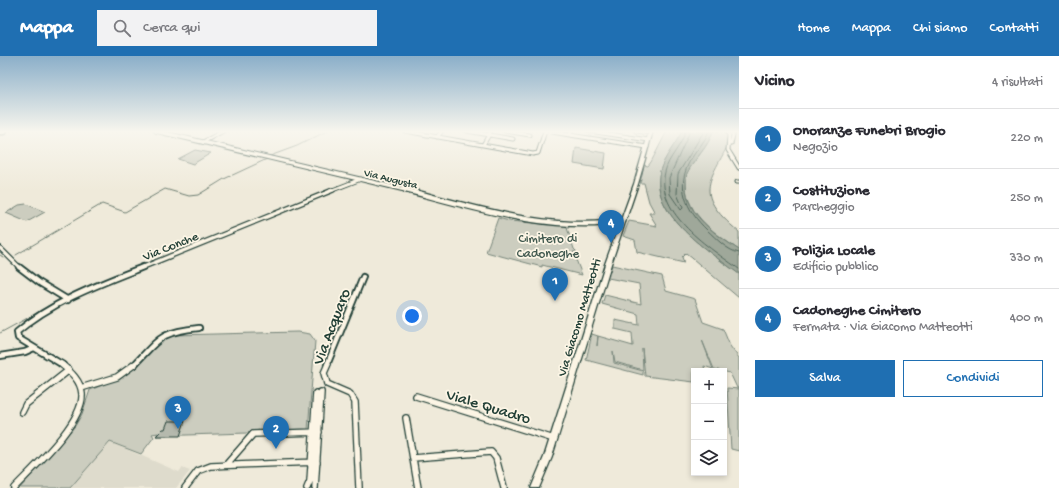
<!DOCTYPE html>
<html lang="it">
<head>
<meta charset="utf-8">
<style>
  body { margin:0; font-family:"Gochi Hand",sans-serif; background:#f2f2f3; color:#2b2b33 }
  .controls { position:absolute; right:12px; bottom:12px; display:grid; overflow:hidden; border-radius:0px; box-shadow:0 2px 6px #0003 }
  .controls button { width:36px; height:36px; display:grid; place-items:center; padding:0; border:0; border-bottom:1px solid #e1e1e2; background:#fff; color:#2b2b33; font:20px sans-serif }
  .you { position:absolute; left:412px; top:260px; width:14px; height:14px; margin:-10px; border:3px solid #fff; border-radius:50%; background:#1a73e8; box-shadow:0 0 0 6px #1a73e833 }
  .badge { display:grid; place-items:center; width:26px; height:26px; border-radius:50%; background:#1f6fb2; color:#fff; font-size:13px; font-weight:700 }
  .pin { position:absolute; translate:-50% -33px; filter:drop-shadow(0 1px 2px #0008) }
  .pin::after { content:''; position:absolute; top:21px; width:14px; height:12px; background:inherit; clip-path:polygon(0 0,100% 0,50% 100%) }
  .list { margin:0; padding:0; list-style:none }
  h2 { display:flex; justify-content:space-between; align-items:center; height:52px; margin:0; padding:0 16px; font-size:17px }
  h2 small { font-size:13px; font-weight:400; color:#7c7c81 }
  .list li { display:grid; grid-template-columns:26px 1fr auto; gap:12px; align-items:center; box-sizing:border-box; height:60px; padding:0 16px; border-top:1px solid #e1e1e2 }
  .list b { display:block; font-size:15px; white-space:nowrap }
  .list p { margin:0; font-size:13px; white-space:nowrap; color:#7c7c81 }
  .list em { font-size:13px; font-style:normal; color:#7c7c81 }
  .actions { display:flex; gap:8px; padding:12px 16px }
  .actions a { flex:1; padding:9px 0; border:1px solid #1f6fb2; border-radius:0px; text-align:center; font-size:14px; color:#1f6fb2 }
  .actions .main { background:#1f6fb2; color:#fff }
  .icon { flex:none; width:22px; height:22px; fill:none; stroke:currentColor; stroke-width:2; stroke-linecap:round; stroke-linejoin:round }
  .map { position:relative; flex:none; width:739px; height:432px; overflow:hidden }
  header { display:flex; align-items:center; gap:24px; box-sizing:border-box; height:56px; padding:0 20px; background:#1f6fb2; color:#fff }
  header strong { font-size:19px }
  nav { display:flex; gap:22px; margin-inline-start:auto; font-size:14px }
  .search { width:280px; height:36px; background:#f2f2f3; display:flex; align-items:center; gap:10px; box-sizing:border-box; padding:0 14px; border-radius:0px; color:#7c7c81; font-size:15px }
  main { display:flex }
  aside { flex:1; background:#fff }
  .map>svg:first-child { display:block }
</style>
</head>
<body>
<header>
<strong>Mappa</strong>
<div class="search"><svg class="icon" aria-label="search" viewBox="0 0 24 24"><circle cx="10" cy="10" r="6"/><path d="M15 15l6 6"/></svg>Cerca qui</div>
<nav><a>Home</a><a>Mappa</a><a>Chi siamo</a><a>Contatti</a></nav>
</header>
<main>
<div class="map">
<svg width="739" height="432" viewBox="0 0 739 432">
  <rect width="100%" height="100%" fill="#efeada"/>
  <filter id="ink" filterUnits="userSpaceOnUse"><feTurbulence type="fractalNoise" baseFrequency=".025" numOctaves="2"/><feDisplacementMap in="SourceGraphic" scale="8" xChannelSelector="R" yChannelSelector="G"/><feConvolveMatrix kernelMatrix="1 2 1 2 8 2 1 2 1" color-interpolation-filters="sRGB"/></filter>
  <g filter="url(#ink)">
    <path fill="#dedbcc" d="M110 386 179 416 182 412 190 415 176 432H70Z"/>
    <path fill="#cccdbf" stroke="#76857a" d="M667 75H682C676 88 664 101 660 115 649 159 710 196 739 218V242L686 197 682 201 684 207 637 196 635 184 623 180 629 165 657 170 649 157H655L649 146 644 127H640L644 109 648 110 651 106Z
      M713 75H731L733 78C712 126 689 134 739 176V194C718 179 686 159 686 129 686 125 686 121 687 117 695 102 709 91 713 75Z
      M576 92 606 97 604 113 574 108Z
      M195 94 211 97 193 108 178 103Z
      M26 148 45 156 27 166 6 157 19 149Z
      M498 162 509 165 568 170 569 172H567L574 193 577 196H573L582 219 542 209V211L486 196Z
      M612 209 662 220 666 235 695 243 703 266 723 273 730 290 739 302V332H737L730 317 714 313 702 284 713 313 704 310 705 315H694V326L645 320 642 292 643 314 615 306 613 295 614 307 643 315V319L586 304 592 278 598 280 597 290 598 280 633 290 632 277 615 273V264L639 269 638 258 602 248 605 239 641 248 639 228 608 222Z
      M298 276 310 278 315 285 308 374 261 376 259 374 247 377 156 380 158 377 152 378 154 381 141 398 110 386 70 432H20L75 370 82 358 90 334 122 321 162 284 174 279Z
      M727 332 739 333V395L731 393Z"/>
    <path fill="#9fa89a" stroke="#6c7d71" d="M682 75H713C708 91 695 102 687 117 686 121 686 125 686 129 685 159 717 179 739 194V218C710 196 649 159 660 115 664 101 676 88 682 75Z"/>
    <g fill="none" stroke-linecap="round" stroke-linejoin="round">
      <path stroke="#52685d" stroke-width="1" d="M685 75C682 91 668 101 665 116 655 158 710 192 739 213
        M690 75 669 122 670 138 681 154 683 152 677 138 678 118 704 75
        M709 75C705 86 697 93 691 103 675 130 686 154 707 174 717 183 726 194 739 197"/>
      <path stroke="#6c7d71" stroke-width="1" d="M270 100 297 90 327 75
        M276 105 347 122 350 123V126
        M0 199 3 201
        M16 199 102 148 125 156 165 133 189 140 198 139 224 123 267 103
        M71 238 76 236
        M0 277 57 246"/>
    </g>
    <path fill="#b5b9ad" stroke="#1f3d34" d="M168 365H185L180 380H156L163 373H165Z"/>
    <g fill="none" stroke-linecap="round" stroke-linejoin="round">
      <defs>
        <path id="minor-far3" d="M405 75 533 98 538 97 545 75
          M467 75 513 83
          M505 75 530 79
          M546 75 570 79
          M571 75 570 79 647 91
          M589 75 649 84
          M636 75 651 77
          M727 75 729 79 728 94 739 112
          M437 81 442 75
          M203 86 223 75
          M729 88H731L733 79 731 75
          M483 89 491 75
          M737 126H739
          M330 135 361 123"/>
        <path id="minor-far2" d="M0 192 20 212
          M141 212 333 134"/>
        <path id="minor-far1" d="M19 211 40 227 68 244
          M0 300 25 296 34 292
          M63 309 18 282 17 276C53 245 100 228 143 211
          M134 309C160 282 160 276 199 272
          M327 309 363 221"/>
        <path id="minor" d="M328 308 324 317 327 328 350 338 355 346 359 432
          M81 332 117 321 135 308
          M416 340 554 383
          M22 356 26 348 69 314
          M406 362 418 432
          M413 402 491 396 496 402 504 432
          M226 409 253 378 319 376
          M14 432C33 412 84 366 82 338 81 325 71 316 61 308
          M185 432 198 415 211 410 317 406
          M307 432 310 425 316 337
          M315 432 321 336"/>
        <path id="tertiary-far1" d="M156 75 410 135"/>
        <path id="tertiary" d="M406 134C475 152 552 177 623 165
          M607 171 620 172"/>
        <path id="secondary" d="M649 75H653L638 128 611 208 552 401 539 432H531L544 401 605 208 634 128Z"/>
        <path id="trunk" d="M0 75H3"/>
      </defs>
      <use href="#minor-far3" stroke="#1f3d34" stroke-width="5"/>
      <use href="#minor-far2" stroke="#1f3d34" stroke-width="6"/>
      <use href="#minor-far1" stroke="#1f3d34" stroke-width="8"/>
      <use href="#minor" stroke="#1f3d34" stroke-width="8"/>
      <use href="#tertiary-far1" stroke="#1f3d34" stroke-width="5.5"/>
      <use href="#tertiary" stroke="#1f3d34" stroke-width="7"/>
      <use href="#secondary" stroke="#1f3d34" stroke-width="2.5"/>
      <use href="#trunk" stroke="#1f3d34" stroke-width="9"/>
      <use href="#minor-far3" stroke="#fcf5e5" stroke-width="3"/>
      <use href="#minor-far2" stroke="#fcf5e5" stroke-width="3.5"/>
      <use href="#minor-far1" stroke="#fcf5e5" stroke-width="4.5"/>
      <use href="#minor" stroke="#fcf5e5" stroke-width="5.5"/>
      <use href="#tertiary-far1" stroke="#fcf5e5" stroke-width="3.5"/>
      <use href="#tertiary" stroke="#fcf5e5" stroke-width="4.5"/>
      <use href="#secondary" fill="#fcf5e5" fill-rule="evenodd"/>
      <use href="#trunk" stroke="#fcf5e5" stroke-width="6"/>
    </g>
  </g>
  <linearGradient id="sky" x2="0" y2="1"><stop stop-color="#8bafc9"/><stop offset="0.56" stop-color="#f8f6ee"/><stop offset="1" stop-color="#f8f6ee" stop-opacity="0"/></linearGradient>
  <rect width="739" height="135" fill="url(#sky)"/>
  <g text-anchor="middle" stroke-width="3.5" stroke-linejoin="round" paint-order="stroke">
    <g font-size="11" fill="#1f3d34" stroke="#fcf5e5">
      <text transform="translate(391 122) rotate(14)" y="4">Via Augusta</text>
    </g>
    <g font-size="13" fill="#425a50" stroke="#fcf5e5">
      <text x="548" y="186">Cimitero di<tspan x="548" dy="15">Cadoneghe</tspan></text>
    </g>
    <g font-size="13" fill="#1f3d34" stroke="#fcf5e5">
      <text transform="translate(170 189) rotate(-22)" y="5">Via Conche</text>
      <text transform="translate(578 261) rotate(-73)" y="5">Via Giacomo Matteotti</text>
    </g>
    <g font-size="16" fill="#1f3d34" stroke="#fcf5e5">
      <text transform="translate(330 270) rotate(-69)" y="6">Via Acquaro</text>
      <text transform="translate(489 349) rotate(17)" y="6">Viale Quadro</text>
    </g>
  </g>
</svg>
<div class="controls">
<button>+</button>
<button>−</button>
<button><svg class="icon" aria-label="layers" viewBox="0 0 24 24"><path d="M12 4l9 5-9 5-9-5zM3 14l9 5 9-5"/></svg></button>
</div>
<div class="you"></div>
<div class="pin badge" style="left:555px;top:245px">1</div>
<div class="pin badge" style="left:276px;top:393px">2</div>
<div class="pin badge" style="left:178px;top:373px">3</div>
<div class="pin badge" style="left:611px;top:187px">4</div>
</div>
<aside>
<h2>Vicino<small>4 risultati</small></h2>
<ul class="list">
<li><span class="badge">1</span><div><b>Onoranze Funebri Brogio</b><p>Negozio</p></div><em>220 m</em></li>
<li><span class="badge">2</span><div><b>Costituzione</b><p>Parcheggio</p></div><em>250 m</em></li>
<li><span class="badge">3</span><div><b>Polizia Locale</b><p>Edificio pubblico</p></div><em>330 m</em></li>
<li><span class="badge">4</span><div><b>Cadoneghe Cimitero</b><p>Fermata · Via Giacomo Matteotti</p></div><em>400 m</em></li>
</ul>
<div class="actions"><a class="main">Salva</a><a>Condividi</a></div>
</aside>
</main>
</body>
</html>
